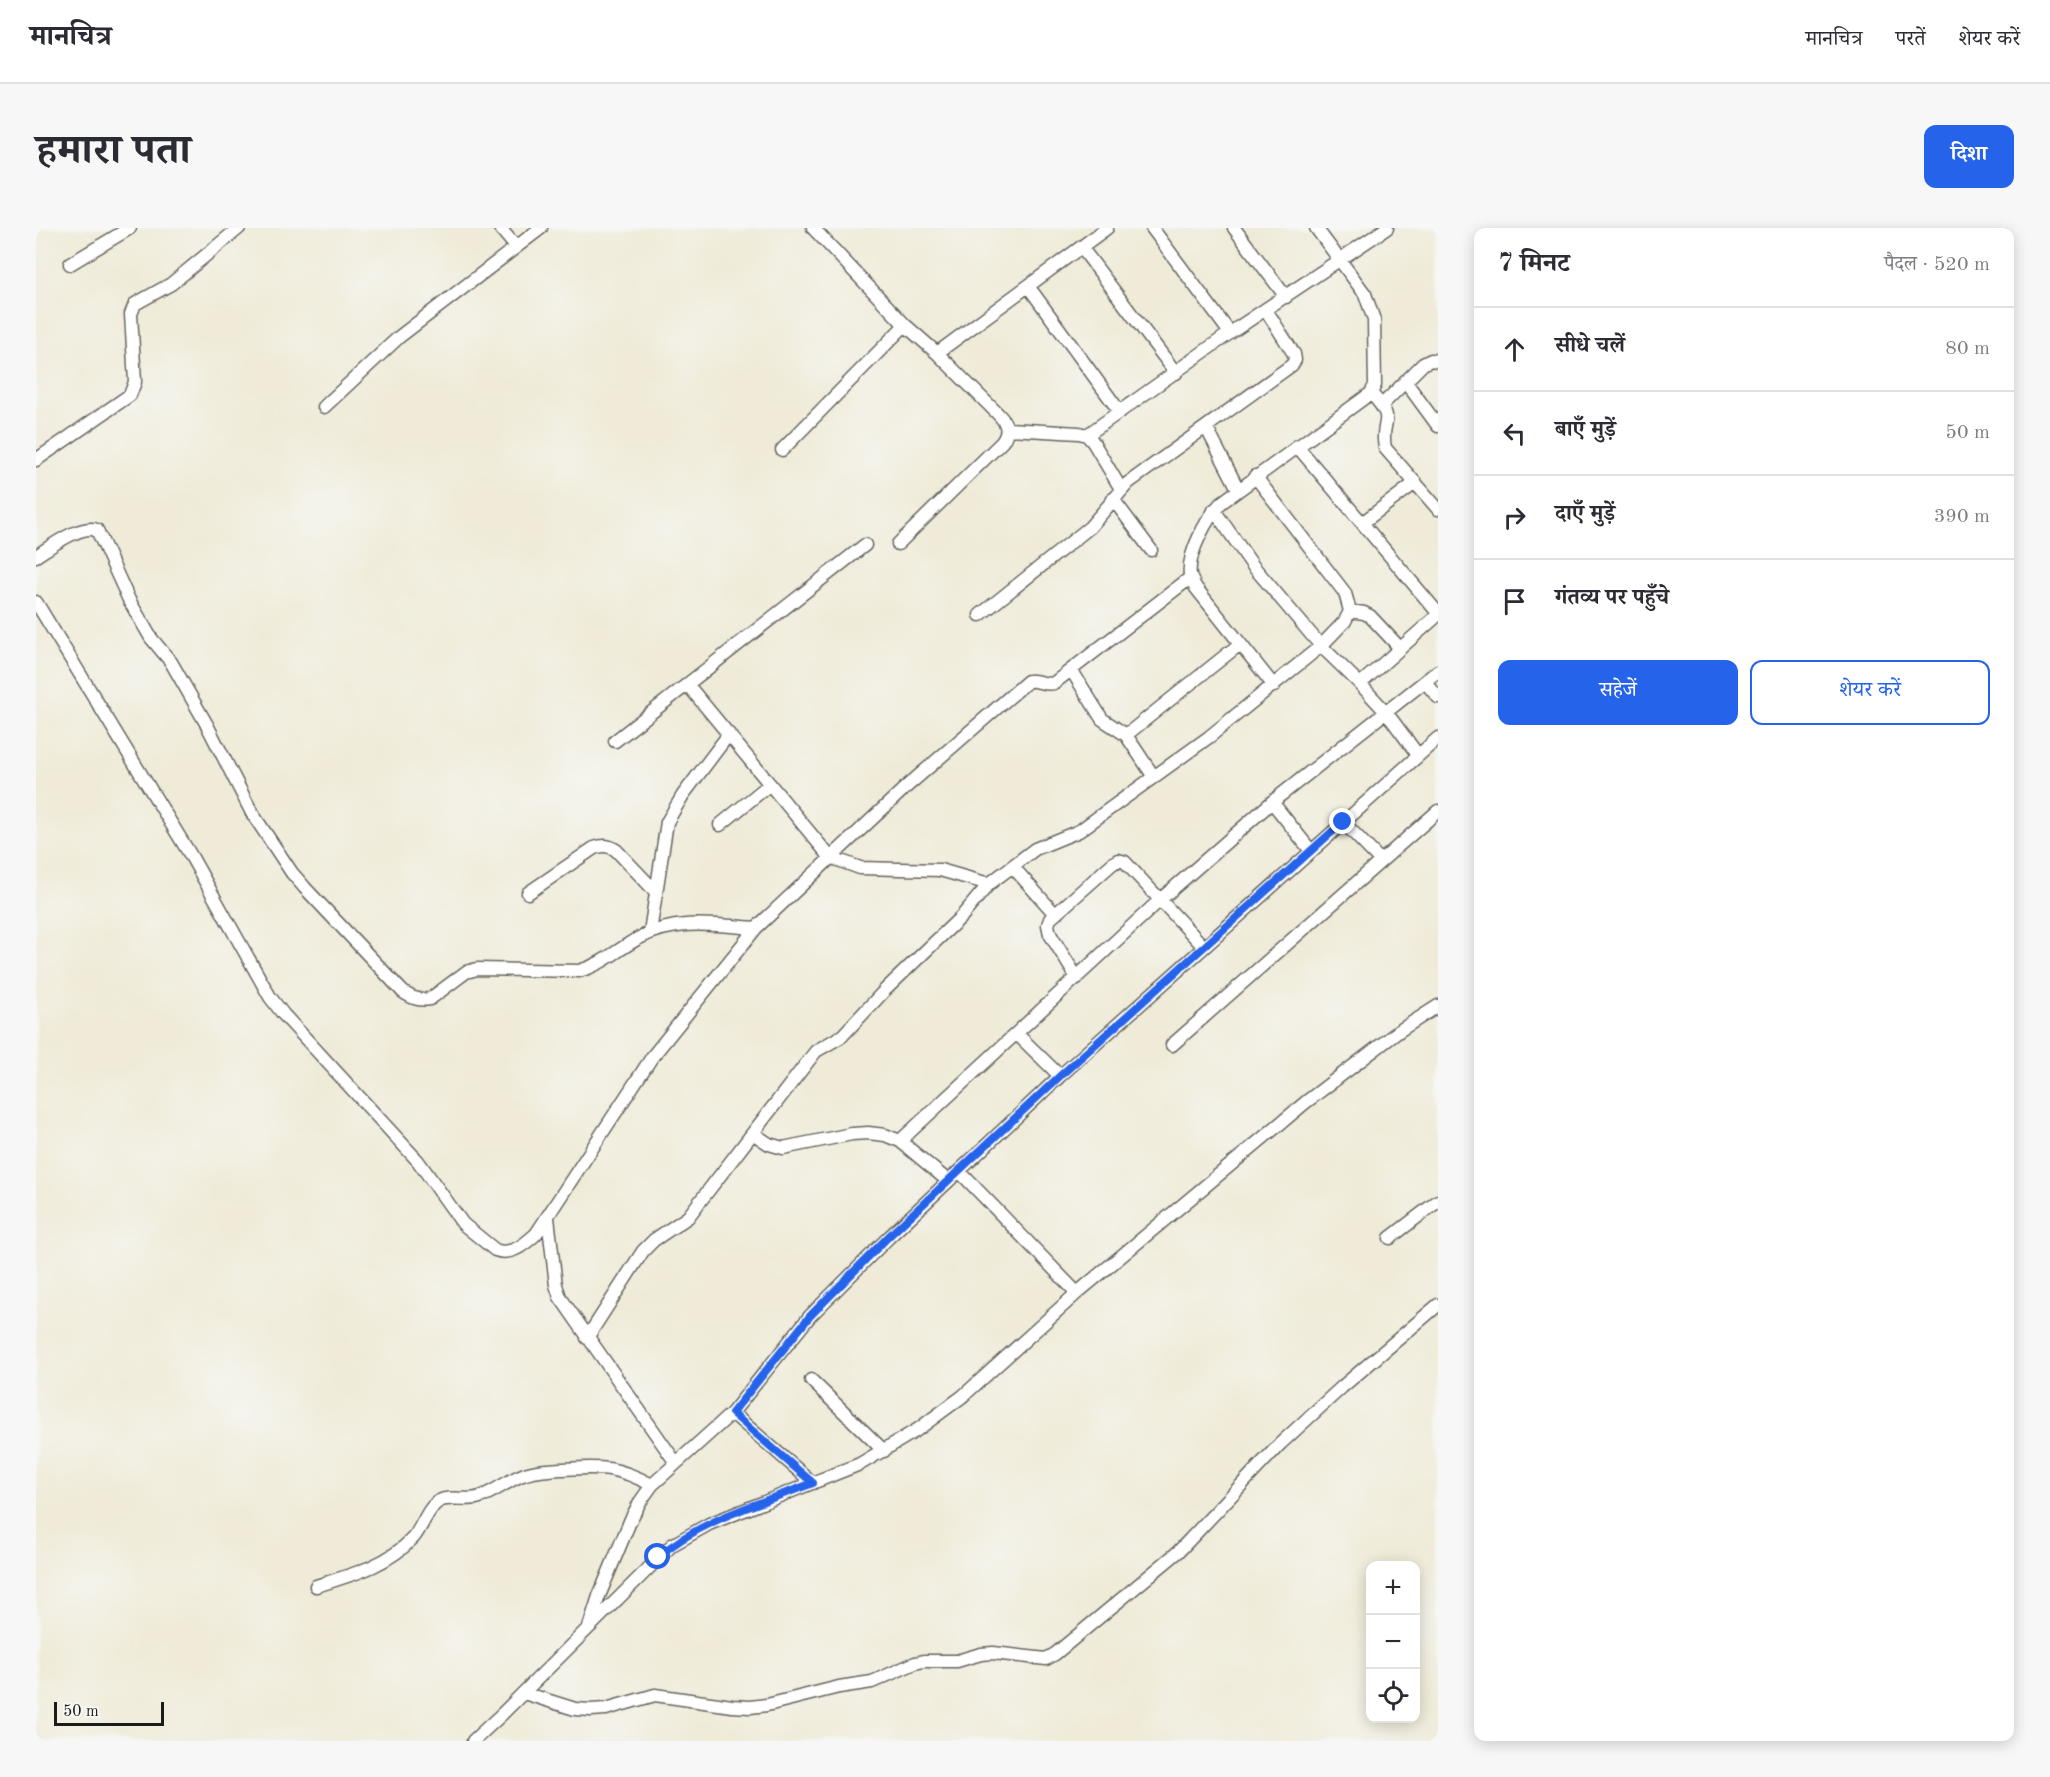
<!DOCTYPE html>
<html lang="hi">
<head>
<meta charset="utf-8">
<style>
  body { margin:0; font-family:"Old Standard TT","Noto Serif Devanagari",serif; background:#f7f7f7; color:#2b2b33 }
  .controls { position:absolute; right:18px; bottom:18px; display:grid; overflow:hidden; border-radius:12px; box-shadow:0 3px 15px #0003 }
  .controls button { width:54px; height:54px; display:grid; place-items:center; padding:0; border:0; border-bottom:2px solid #e1e1e2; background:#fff; color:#2b2b33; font:30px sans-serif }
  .scale { position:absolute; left:18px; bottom:15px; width:110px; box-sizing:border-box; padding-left:6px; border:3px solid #1c1c1c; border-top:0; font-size:16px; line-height:21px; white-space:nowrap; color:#1c1c1c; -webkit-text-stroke:4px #f6f6f2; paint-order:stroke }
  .stop { position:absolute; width:18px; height:18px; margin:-14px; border:4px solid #2563eb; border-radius:50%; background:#fff }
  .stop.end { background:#2563eb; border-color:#fff; box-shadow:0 2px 6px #0008 }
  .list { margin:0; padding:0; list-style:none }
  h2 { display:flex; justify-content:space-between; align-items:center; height:78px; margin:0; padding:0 24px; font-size:26px }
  h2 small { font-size:20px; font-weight:400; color:#7c7c81 }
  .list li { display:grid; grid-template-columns:39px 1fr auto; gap:18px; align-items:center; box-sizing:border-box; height:84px; padding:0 24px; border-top:2px solid #e1e1e2 }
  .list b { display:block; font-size:22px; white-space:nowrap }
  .list em { font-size:20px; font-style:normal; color:#7c7c81 }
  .actions { display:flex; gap:12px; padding:18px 24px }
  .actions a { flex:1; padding:14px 0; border:2px solid #2563eb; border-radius:12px; text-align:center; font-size:21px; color:#2563eb }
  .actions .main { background:#2563eb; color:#fff }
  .icon { flex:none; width:33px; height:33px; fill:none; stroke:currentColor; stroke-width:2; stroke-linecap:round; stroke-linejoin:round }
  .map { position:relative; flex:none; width:1402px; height:1513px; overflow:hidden; border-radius:12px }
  header { display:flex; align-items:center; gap:36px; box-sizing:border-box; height:84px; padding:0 30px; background:#fff; border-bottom:2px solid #e1e1e2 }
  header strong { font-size:28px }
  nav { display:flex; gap:33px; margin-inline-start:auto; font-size:21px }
  .intro { display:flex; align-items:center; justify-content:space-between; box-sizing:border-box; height:144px; padding:0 36px }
  h1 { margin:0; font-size:42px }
  .button { padding:15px 27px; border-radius:12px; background:#2563eb; color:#fff; font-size:21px; font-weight:700 }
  main { display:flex; gap:36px; padding:0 36px }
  aside { flex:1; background:#fff; border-radius:12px; box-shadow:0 3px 15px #0003 }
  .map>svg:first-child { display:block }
</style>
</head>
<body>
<header>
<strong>मानचित्र</strong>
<nav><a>मानचित्र</a><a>परतें</a><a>शेयर करें</a></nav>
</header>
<div class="intro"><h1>हमारा पता</h1><a class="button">दिशा</a></div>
<main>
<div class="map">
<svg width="1402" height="1513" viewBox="0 0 1402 1513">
  <rect width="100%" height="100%" fill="#f6f6f2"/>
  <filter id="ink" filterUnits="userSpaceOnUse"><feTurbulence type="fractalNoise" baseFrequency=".0167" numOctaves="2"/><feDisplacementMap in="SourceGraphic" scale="12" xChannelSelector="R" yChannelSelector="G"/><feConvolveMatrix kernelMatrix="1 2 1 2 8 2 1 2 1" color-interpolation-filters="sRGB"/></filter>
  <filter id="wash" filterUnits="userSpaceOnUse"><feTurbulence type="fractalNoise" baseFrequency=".008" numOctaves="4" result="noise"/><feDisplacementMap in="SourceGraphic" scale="24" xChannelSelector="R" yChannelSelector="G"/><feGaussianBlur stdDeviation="1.35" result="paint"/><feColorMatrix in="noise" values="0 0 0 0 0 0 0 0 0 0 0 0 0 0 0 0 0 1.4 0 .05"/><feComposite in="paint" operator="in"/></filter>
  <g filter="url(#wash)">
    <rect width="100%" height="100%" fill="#efebd8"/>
  </g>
  <g filter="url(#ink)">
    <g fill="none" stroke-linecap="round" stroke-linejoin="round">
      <defs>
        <path id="street" d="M464 0 480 19
          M777 0 869 97 901 125 962 186C971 195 974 203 966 214L862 316
          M1116 0 1194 105
          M1198 0 1250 69
          M1045 19 1140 145
          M34 36 94 0
          M992 58 1084 184
          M901 125 1071 0
          M1369 153 1402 198
          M1335 165C1363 196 1343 189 1349 220L1402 281
          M1346 177 1387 136 1395 132 1402 133
          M288 179 363 109 505 0
          M1170 199 1202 261
          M971 201 1043 205 1051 207 1057 214 1085 261
          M1051 207 1194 105 1351 0
          M1261 218 1402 385
          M746 222 869 97
          M0 232 94 167 99 154 95 86 99 76 135 56 203 0
          M1077 271 1115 322
          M1178 282 1217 338 1285 418 1324 456 1350 484 1382 527
          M1326 295 1379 255
          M0 328C14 319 44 296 61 302L93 372 115 410 135 434 171 497 216 585 256 645 269 660 367 764C376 770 383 773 394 771L430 744 441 741 543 743C566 737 582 721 603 710 640 690 680 697 720 700
          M0 374 155 628 234 769 247 786 382 933 427 996 459 1022C475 1028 488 1017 500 1006L616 829 720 700 870 559 992 453C1001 451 1009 458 1018 455L1154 350
          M1314 383 1328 385 1334 388 1364 420
          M944 387 1054 299 1092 255 1256 137 1259 132 1258 126 1230 82
          M1036 443 1066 491 1090 507 1118 549
          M1389 454 1402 469
          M651 456 794 629 824 640 904 642 953 656
          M1324 456 1402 387
          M1238 458 1160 360C1158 356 1155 352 1154 347 1151 326 1171 290 1185 275L1335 165 1339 157 1338 92 1329 66 1280 0
          M1090 507 1204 416
          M579 513 829 317
          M1236 574 1275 623
          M1307 594 1345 633
          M684 597 734 556
          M977 639 1019 686
          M492 665 558 620C567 617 572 617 580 622L620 664
          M614 704 631 594 647 567 693 506
          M1041 750 1014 706 1012 697 1014 691 1076 636 1082 632 1089 634 1168 719
          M981 806 1024 848
          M1136 817 1402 583
          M718 906 733 916 747 920 816 906 832 905 849 907 864 913 912 953
          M864 913 1124 672 1236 574 1402 443
          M923 943 1041 1065
          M512 990 520 1057 524 1069 640 1235
          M1354 1010 1402 973
          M551 1110 607 1023 618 1012 652 989 780 823 806 808 849 762 926 688 953 656 999 621 1043 603 1173 509 1285 418 1309 393 1314 383 1309 365 1219 248
          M775 1152 848 1223
          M696 1185 777 1255
          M280 1358C315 1347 351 1338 377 1310 386 1300 391 1280 403 1273 415 1267 431 1274 444 1269 458 1264 470 1254 484 1248 496 1242 511 1242 524 1241 565 1239 579 1237 616 1257
          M553 1399 563 1368 595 1291 604 1274 616 1257 696 1185 774 1088 853 1009 1024 848 1402 510
          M488 1465 539 1481 555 1482 570 1481 619 1467 696 1478 714 1479 731 1477 803 1459 836 1454 879 1435 888 1433H921L945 1426 957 1425 1010 1431 1019 1426 1142 1324 1244 1216 1306 1159 1402 1077
          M437 1513 466 1486 636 1317 673 1296 824 1236 881 1202 927 1168 1041 1065 1270 874 1363 803 1402 778"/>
      </defs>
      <use href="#street" stroke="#66645e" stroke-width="15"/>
      <use href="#street" stroke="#fff" stroke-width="12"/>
    </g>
  </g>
  <g fill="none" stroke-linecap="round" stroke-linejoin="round" filter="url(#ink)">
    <path stroke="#2563eb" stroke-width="8" d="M622 1329C663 1292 726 1275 777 1255L696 1185 774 1088 853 1008 1024 848 1307 594"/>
  </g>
</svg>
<div class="controls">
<button>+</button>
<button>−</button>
<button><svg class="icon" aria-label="locate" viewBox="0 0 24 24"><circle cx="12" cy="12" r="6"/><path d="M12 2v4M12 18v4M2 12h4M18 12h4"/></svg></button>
</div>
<div class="scale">50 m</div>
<div class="stop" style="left:622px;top:1329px"></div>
<div class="stop end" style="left:1307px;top:594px"></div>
</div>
<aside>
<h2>7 मिनट<small>पैदल · 520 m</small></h2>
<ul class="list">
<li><svg class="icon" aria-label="ahead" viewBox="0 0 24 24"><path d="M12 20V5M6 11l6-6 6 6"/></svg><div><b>सीधे चलें</b></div><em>80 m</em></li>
<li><svg class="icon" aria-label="left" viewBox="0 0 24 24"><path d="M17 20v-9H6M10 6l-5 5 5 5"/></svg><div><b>बाएँ मुड़ें</b></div><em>50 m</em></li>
<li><svg class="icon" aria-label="right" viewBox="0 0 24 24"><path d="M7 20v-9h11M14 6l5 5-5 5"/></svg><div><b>दाएँ मुड़ें</b></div><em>390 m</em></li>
<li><svg class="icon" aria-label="arrive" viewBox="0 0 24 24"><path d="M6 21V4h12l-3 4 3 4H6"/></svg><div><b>गंतव्य पर पहुँचे</b></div></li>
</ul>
<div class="actions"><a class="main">सहेजें</a><a>शेयर करें</a></div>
</aside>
</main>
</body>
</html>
